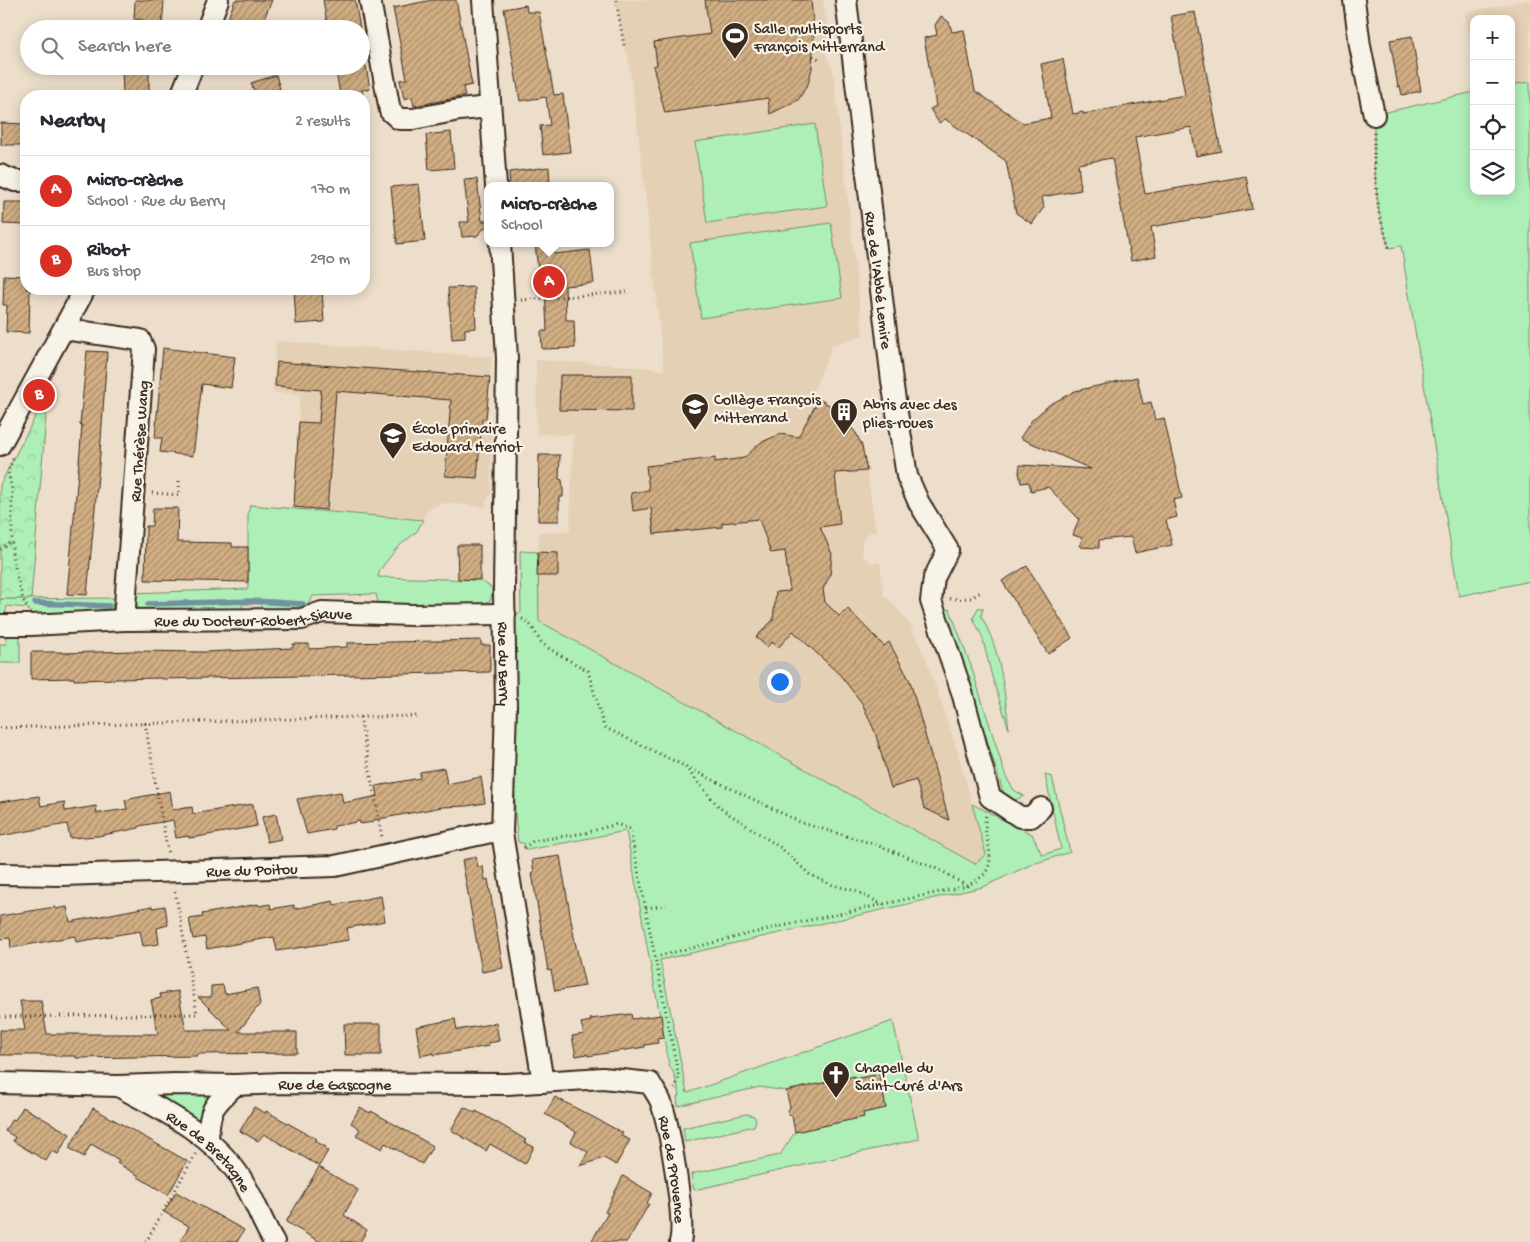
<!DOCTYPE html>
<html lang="en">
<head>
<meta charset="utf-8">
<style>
  body { margin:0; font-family:"Gochi Hand",sans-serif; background:#f2f2f3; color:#2b2b33 }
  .controls { position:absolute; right:15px; top:15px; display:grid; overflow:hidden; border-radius:10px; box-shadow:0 2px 12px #0003 }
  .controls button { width:45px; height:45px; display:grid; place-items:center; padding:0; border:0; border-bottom:1px solid #e1e1e2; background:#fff; color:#2b2b33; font:25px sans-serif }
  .you { position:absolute; left:779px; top:681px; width:18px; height:18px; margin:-12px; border:4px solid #fff; border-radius:50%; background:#1a73e8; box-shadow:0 0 0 8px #1a73e833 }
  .badge { display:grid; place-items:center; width:32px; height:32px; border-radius:50%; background:#d93025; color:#fff; font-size:16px; font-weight:700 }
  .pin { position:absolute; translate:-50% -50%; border:2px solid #fff; box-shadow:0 1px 5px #0006 }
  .popup { position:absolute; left:484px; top:182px; width:130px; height:65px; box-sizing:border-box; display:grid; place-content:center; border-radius:10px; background:#fff; filter:drop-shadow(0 1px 4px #0005); font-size:16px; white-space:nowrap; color:#7c7c81 }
  .popup b { font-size:19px; color:#2b2b33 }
  .popup::after { content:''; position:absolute; left:50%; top:100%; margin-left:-10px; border:10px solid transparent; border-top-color:#fff }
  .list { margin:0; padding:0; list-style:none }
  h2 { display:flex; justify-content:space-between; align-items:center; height:65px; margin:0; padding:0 20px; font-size:21px }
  h2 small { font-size:16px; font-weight:400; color:#7c7c81 }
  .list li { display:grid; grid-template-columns:32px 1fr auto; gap:15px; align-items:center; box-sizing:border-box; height:70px; padding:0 20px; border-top:1px solid #e1e1e2 }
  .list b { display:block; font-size:19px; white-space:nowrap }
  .list p { margin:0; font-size:16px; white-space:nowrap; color:#7c7c81 }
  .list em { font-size:16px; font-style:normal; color:#7c7c81 }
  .icon { flex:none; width:28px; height:28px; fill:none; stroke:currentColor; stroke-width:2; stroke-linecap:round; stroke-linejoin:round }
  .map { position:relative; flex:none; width:1530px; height:1242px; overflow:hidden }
  .search { position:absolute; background:#fff; box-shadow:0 2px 12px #0003; left:20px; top:20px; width:350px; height:55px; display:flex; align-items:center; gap:12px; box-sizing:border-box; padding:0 18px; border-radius:28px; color:#7c7c81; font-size:19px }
  .panel { position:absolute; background:#fff; box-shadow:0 2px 12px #0003; left:20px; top:90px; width:350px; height:205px; border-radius:20px }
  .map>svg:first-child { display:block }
</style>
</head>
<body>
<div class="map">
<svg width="1530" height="1242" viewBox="0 0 1530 1242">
  <defs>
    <pattern id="park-crowns" width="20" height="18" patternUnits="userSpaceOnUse" patternTransform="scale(1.25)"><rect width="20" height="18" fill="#adefb7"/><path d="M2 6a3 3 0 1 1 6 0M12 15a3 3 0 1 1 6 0" fill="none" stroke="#96cd9d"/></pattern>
    <pattern id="building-hatch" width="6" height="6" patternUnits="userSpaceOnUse" patternTransform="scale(1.25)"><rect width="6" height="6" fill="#d1ae83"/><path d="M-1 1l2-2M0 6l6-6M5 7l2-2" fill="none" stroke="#ab8e6b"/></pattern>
  </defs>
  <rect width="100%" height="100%" fill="#ecdeca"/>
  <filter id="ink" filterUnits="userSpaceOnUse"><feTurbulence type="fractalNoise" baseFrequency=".02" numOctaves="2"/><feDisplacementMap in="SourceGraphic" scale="10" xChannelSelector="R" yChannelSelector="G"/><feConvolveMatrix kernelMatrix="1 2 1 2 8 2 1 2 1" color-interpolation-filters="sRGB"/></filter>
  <g filter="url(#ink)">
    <path fill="#e4d0b5" d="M616 0H823L829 36 824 51 833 69 863 335 832 346 811 396 827 402 842 416 856 433 862 446 865 458 876 532H870L865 536 862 542V552L865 559 873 563H880L884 596 889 599 910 624 926 659 955 743 986 854 975 864 539 621 537 576 539 532 570 531 573 435 537 434 536 360 632 366 664 370 641 155 628 55 624 46Z
      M1527 0H1530V82L1511 85V19H1474V62L1465 13Z
      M276 341 492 357 486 419 491 427V493L485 503 487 507 446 503 436 505 426 512 423 520 292 508 300 394 273 392Z"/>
    <path fill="#adefb7" stroke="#748c6a" d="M1530 82V581L1459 596 1401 246 1389 248 1379 213 1374 165V115L1474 92V191H1511V85Z
      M815 124 827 206 707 223 695 142Z
      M831 223 842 298 701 318 690 243Z
      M250 505 423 520 417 531 396 549 380 570 378 577 480 580 492 588 491 600 483 604 473 605 379 607 376 594 313 596 305 610H264L260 604H243L241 609 202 614 139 610 132 593 248 589V514Z
      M520 551 538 552 539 621 975 864 986 854 972 804 1032 834 1042 855 1061 849 1045 775 1052 777 1070 852 1030 865 983 887 660 960 687 1093 893 1021 919 1139 694 1190 691 1174 780 1155 795 1132 863 1117V1113L886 1108 879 1074 855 1079V1077L786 1091 760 1087 678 1106 677 1097 680 1095 673 1071 669 1065 626 831 527 850 524 846 525 844 518 842 515 815 514 616 521 612Z
      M113 598 112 612 33 616 27 608 7 606 5 614H0V599Z
      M944 608 950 610 971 666 1006 777 1014 790 1024 796 1015 800 1004 795 959 649 947 627Z
      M978 608H983L981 616C1001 650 1004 690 1009 729L992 677 982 636 973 618Z
      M20 633V663H0V644H7L5 634Z
      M194 1094H213L204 1122C188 1119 173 1105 159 1096Z
      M746 1114 754 1116 756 1120 754 1126 685 1142 683 1128Z"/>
    <path fill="url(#park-crowns)" stroke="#748c6a" d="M48 392 31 599H0V485Z"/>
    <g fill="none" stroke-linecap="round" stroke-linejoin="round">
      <path stroke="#7291a1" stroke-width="5.5" d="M35 603 109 606
        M148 604 254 601 303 604"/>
    </g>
    <path fill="url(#building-hatch)" stroke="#3b2a1e" d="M135 0H164L162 29H144V20L134 19Z
      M235 0H272L260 28 250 25 249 29H224Z
      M323 0H355L360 29H328Z
      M432 0H456L472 85 463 87 465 96 414 106 412 97 404 99 400 80 407 79 393 8Z
      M705 0H811L814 33 812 68 808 84 798 100 770 114 768 98 665 113 653 66 657 65 654 42 710 34Z
      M526 5 527 12H539L554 95 563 94 570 152 543 155 540 126 550 125 546 97 520 101 504 9Z
      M1195 12 1221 151 1196 156 1191 127 1135 137 1145 194 1246 176 1252 209 1151 227 1156 256 1131 261 1112 158 1078 164 1081 190 1042 197 1044 207 1032 224 1016 213 1006 161 945 119 939 123 930 109 936 106 924 38 937 35 935 25 941 16 949 22 952 32 964 30 975 91 1023 123 1051 118 1041 64 1063 59 1073 114 1083 112V114L1185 95 1171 16Z
      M1412 36 1421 91 1402 95 1400 86 1398 87 1390 40Z
      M122 66H149V94H123Z
      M335 66H366L370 89 362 90 363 96H343V93L340 94Z
      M276 75 280 89 256 96 251 83Z
      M1 123 26 124V145H1Z
      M451 132 454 168 429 170 426 135Z
      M549 167 550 186H510L509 172Z
      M477 179 482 221H488V224L477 236 462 237 460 222H469L464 180Z
      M419 184 425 241 397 244 391 187Z
      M4 202H26V225L3 224Z
      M535 243H552L554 254 590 250 594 283 565 286 566 320H574L575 348 542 349 541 331H547L545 288H540Z
      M4 275 26 276V289H30L29 333 6 332 7 305H3Z
      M474 287 476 328 465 329V338L452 339 448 288Z
      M294 289H322L324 322 296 324Z
      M163 348 235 357 231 388 202 384 193 456 160 452 162 438H155Z
      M87 351 107 352 100 454 87 595 67 594 80 451 82 425H80Z
      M277 362 490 377 486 419H482L477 478 445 476 451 400 336 391 327 510 294 507 299 422 319 423 321 390 275 386Z
      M560 375H632V411L559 410Z
      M1137 377 1143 404 1151 402 1155 420 1164 418 1182 498 1173 500 1177 517 1166 520 1172 545 1135 553 1131 537 1099 540V548L1080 547 1082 538 1073 535 1079 519 1048 487 1031 491 1029 482 1021 483 1019 472 1020 465 1091 469 1020 438 1032 420 1049 405 1075 391Z
      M819 399 836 409 856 433 862 446 867 471 835 473 840 524 820 527 832 554 830 575 823 589 825 602 839 616 848 609 884 646 889 642 910 681 949 820 924 808 916 780 891 788 875 732 862 703 840 675 793 631 778 648 772 642 767 647 756 637 773 620 776 592 790 591 785 551 771 553 759 519 722 523V527L654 534 651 508 633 511 631 493 649 490 646 466 715 458V462L744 458 760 443 780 434 798 437Z
      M539 455H560L559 479 562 480 563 488V497H559V521H538Z
      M153 508H178L177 542 232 543V547H248V582L145 580 146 526H152Z
      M457 545H480V580L458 579Z
      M538 552 558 553V576H537Z
      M1027 566 1072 638 1048 654 1002 581Z
      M481 640V645H490V672L161 679V678L74 680V678L31 679V652H62V653L132 651 204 652 293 648V644H309V649L347 647V643Z
      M444 768 447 784 481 777 485 803 467 806 442 807 374 820V822L360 824V821L347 824 334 826V829L307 834 297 799 341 792 343 803 378 796 376 786 420 778V772Z
      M170 791 173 810 192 807 193 814 253 804 257 826 197 837 189 838V836L176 838 173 820 139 826V828L98 836 70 838 67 824 0 836V802L39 796 41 806 64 802 65 811 96 806 97 814 99 813 127 809 125 800Z
      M276 814 281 839 267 842 262 817Z
      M560 856 574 937 585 986 555 991 551 970 548 971 532 873 534 872 532 860Z
      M476 857 478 867H483L485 880 488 879 503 968 482 972 462 860Z
      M381 896 385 921 347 928 349 940 277 951 274 937 207 949 205 937 193 939 189 919 203 917 202 914 258 904 259 906 270 904 271 909 294 905V909L333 901 334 905Z
      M152 906 153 908 165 906 168 925 157 928 159 944 143 946 140 931 76 942 75 936 11 948 10 938 0 939V916L55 907V909L67 907 70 922Z
      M223 985 225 994 257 988 260 1004 238 1032H297V1053L197 1054V1056L76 1058V1056H54V1055H0V1030H25L20 1001H41L47 1034H158L151 1000 161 998 160 994 178 991 186 1030H231L198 997H211V986Z
      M631 1014 632 1019 661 1015 664 1038 657 1039 658 1043 645 1045V1047L588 1056 587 1054 576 1056 572 1036 584 1034 581 1023 591 1021 590 1019Z
      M455 1019 457 1030 496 1023 499 1041 488 1043 489 1046 434 1055V1053L421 1056 416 1027Z
      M344 1024H381V1055H345Z
      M879 1074 886 1108 863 1113 864 1117 795 1132 792 1116 787 1113 790 1107 786 1091 855 1076V1079Z
      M555 1097 623 1133 621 1136 630 1140 616 1165 604 1158 580 1166 588 1152 571 1142 576 1132 545 1114Z
      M23 1107 70 1134 58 1154 52 1151 46 1161 13 1141 15 1137 5 1131 12 1119 15 1120Z
      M254 1107 265 1113 266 1111 309 1135 317 1139 315 1141 326 1147 325 1149 328 1151 319 1166 264 1134 258 1141 240 1131Z
      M360 1107 370 1113 371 1111 433 1146 422 1164 385 1143 382 1149 356 1135 360 1129 351 1123Z
      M464 1107 475 1113 476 1111 503 1126 526 1140 524 1142 534 1147 525 1164 490 1144 486 1151 451 1130Z
      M93 1108 187 1161 168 1195 138 1177 139 1176 117 1163 119 1160 91 1144 84 1157 69 1148Z
      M319 1167 358 1190 344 1215 367 1230 360 1242H320L286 1222Z
      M623 1176 652 1193 647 1203 649 1204 627 1242H591L608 1213 605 1212Z
      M176 1192 244 1230 237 1242H180L189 1226 164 1212Z"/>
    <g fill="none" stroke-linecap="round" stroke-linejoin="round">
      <defs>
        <g id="minor">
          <path d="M370 0 390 111 399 119H413L459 110 490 107"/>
          <path d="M483 0 496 186"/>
          <path id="s1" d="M846 0 892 381 907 476 919 503 948 550 934 578 931 601 962 692 990 797 1020 817H1031L1041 808"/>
          <path d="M1354 0 1360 46 1374 115"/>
          <path d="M207 29 218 0"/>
          <path d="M181 96 193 66"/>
          <path d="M0 175 15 181H26"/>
          <path id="s2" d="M500 243 507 358 504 591 506 707 502 833 543 1082"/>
          <path d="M64 329 140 340 144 349 124 620"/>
          <path d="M0 445 85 289"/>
          <path id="s3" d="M0 625H31L124 620 302 619 322 612 411 615 505 614"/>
          <path id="s4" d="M0 874 62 875 335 866 491 832 502 833"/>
          <path id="s5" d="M0 1083 118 1086 175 1084 235 1085 280 1083 507 1084 603 1078 650 1083C653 1089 657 1094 660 1100 669 1122 686 1221 680 1242"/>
          <path id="s6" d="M120 1087C165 1111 212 1134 241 1178 254 1198 262 1222 274 1242"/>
          <path d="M208 1140C209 1109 213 1106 235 1085"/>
        </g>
      </defs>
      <use href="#minor" stroke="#3b2a1e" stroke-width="24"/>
      <path stroke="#3b2a1e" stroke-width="3" stroke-dasharray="1 4" stroke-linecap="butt" d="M616 0 624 46
        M813 56 819 59
        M1374 133V165L1379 213 1389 248
        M521 300 627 292
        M13 459 8 471 12 489V555L23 600 27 607
        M152 493 179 495V480
        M0 549 12 541
        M950 599 971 598 982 591
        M522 619C532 623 535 633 540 641 548 650 577 664 588 671L604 727 802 823 874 844 940 870 967 886
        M360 717 382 837
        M145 723 168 854
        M0 728 360 717 416 716
        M685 767 720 808 781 848 809 874 829 884 856 891 883 905
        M524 848 533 841 585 833 617 824 630 829 655 957
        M646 908 666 905
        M0 1017 197 1014 175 890
        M675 1089 679 1078 655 957 769 929 967 886C973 882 982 878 986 872 997 854 981 834 986 815
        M146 1242 196 1153"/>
      <use href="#minor" stroke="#f7f3e8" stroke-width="20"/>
    </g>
  </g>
  <defs>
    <symbol id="stadium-pin" viewBox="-11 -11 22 30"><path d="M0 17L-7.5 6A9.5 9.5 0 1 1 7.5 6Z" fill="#3b2a1e" stroke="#f7f3e8"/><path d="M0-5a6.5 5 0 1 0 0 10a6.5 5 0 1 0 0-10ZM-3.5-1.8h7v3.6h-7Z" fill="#fff"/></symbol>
    <symbol id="school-pin" viewBox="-11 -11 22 30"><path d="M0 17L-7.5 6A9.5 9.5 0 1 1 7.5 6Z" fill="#3b2a1e" stroke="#f7f3e8"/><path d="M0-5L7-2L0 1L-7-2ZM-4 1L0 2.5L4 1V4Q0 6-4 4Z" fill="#fff"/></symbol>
    <symbol id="building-pin" viewBox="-11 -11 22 30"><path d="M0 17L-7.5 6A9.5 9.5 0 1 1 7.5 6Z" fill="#3b2a1e" stroke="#f7f3e8"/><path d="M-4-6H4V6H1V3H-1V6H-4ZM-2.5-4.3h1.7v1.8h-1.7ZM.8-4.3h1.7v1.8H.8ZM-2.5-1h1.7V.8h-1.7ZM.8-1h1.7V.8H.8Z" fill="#fff"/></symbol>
    <symbol id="church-pin" viewBox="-11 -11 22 30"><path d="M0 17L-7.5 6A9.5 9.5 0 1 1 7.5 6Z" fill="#3b2a1e" stroke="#f7f3e8"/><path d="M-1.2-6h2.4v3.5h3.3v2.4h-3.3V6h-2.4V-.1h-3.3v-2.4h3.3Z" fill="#fff"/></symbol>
  </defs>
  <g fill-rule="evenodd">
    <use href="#stadium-pin" x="719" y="20" width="32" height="43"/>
    <use href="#school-pin" x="679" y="391" width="32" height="43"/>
    <use href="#building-pin" x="828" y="396" width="32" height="43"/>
    <use href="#school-pin" x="377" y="420" width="32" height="43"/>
    <use href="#church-pin" x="820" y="1059" width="32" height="43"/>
  </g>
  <g text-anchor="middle" stroke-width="4.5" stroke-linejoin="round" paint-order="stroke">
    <g font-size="16" fill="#3b2a1e" stroke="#f7f3e8" text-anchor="start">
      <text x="754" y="33">Salle multisports<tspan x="754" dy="18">François Mitterrand</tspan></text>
      <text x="714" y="404">Collège François<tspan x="714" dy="18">Mitterrand</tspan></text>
      <text x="863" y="409">Abris avec des<tspan x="863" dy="18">plies-roues</tspan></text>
      <text x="412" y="433">École primaire<tspan x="412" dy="18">Edouard Herriot</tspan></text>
      <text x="855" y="1072">Chapelle du<tspan x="855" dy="18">Saint-Curé d'Ars</tspan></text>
    </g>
    <g font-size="16" fill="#3b2a1e" stroke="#f7f3e8">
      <text dy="6" stroke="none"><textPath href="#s1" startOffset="282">Rue de l'Abbé Lemire</textPath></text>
      <text transform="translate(138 441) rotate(-86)" y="6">Rue Thérèse Wang</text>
      <text dy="6" stroke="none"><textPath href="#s3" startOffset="254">Rue du Docteur-Robert-Siauve</textPath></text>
      <text dy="6" stroke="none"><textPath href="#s2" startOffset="421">Rue du Berry</textPath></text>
      <text dy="6" stroke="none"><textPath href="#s4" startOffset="252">Rue du Poitou</textPath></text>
      <text dy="6" stroke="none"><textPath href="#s5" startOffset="335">Rue de Gascogne</textPath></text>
      <text dy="6" stroke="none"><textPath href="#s6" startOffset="111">Rue de Bretagne</textPath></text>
      <text dy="6" stroke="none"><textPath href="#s5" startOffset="741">Rue de Provence</textPath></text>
    </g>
  </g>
</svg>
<div class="controls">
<button>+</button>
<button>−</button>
<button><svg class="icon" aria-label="locate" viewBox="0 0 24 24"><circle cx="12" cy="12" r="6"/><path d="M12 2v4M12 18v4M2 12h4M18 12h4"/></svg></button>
<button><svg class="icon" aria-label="layers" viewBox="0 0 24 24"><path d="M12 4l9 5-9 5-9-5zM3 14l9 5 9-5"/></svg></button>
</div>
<div class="you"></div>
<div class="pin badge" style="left:549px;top:282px">A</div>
<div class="popup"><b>Micro-crèche</b>School</div>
<div class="pin badge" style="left:39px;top:395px">B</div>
<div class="search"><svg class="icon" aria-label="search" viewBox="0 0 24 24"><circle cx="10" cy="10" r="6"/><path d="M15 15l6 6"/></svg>Search here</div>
<section class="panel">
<h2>Nearby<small>2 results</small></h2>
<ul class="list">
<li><span class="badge">A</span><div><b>Micro-crèche</b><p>School · Rue du Berry</p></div><em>170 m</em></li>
<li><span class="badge">B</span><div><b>Ribot</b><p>Bus stop</p></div><em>290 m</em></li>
</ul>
</section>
</div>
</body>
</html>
